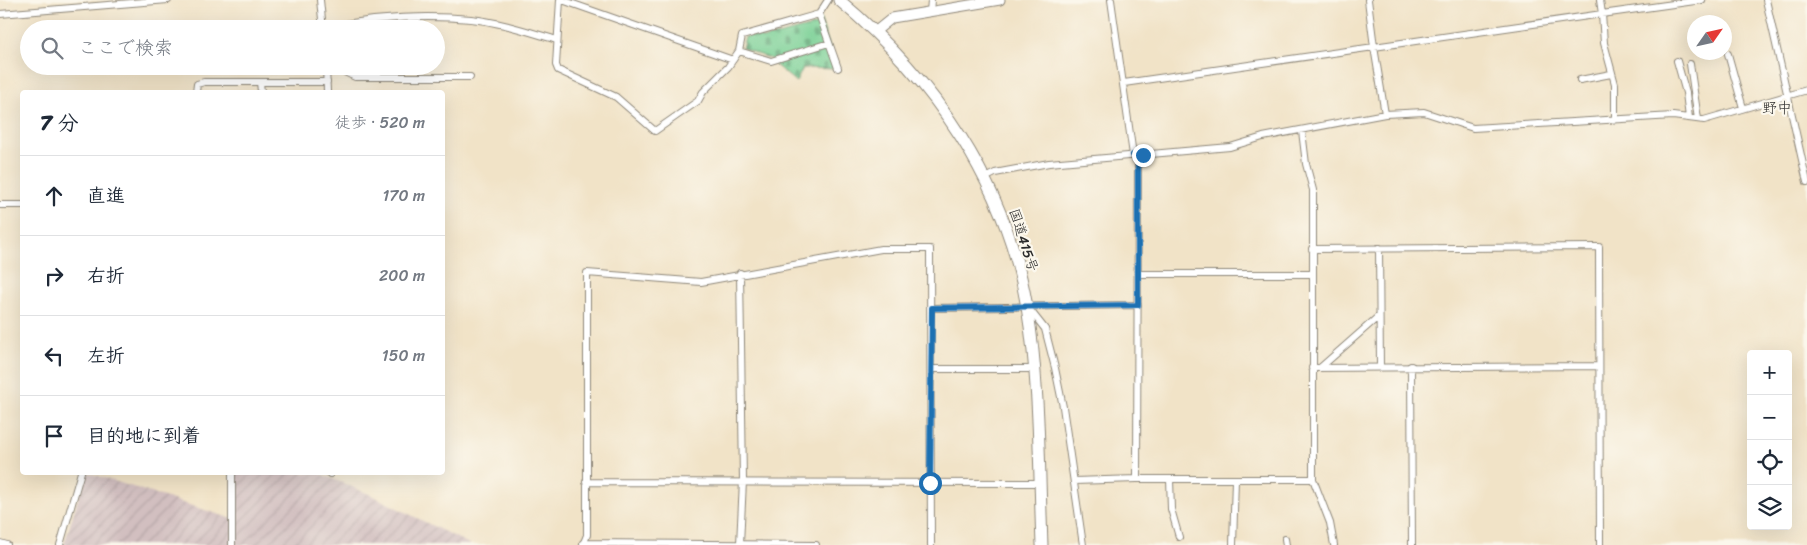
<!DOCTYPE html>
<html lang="ja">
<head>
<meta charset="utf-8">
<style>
  body { margin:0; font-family:Sriracha,"Klee One",sans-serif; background:#f6f6f7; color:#1f2937 }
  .controls { position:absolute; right:15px; bottom:15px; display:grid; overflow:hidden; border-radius:5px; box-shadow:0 5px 20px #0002 }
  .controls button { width:45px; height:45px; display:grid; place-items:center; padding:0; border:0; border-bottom:1px solid #e0e1e3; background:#fff; color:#1f2937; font:25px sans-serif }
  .compass { position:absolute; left:1687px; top:15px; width:45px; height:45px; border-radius:50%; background:#fff; box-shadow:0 5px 20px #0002; rotate:56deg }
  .stop { position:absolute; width:15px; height:15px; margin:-11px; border:4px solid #1f6fb2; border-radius:50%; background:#fff }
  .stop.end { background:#1f6fb2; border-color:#fff; box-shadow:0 1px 5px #0008 }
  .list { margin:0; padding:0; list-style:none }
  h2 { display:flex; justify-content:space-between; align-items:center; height:65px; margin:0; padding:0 20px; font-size:21px }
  h2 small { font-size:16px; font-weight:400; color:#747a83 }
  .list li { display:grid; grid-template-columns:32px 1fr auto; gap:15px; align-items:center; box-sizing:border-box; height:80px; padding:0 20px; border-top:1px solid #e0e1e3 }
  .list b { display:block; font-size:19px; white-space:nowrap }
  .list em { font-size:16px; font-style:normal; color:#747a83 }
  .icon { flex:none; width:28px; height:28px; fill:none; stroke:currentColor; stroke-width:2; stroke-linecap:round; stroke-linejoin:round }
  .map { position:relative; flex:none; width:1807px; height:545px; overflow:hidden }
  .search { position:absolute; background:#fff; box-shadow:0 5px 20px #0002; left:20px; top:20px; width:425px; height:55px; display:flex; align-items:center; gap:12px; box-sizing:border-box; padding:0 18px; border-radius:28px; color:#747a83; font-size:19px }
  .panel { position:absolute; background:#fff; box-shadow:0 5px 20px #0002; left:20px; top:90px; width:425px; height:385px; border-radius:5px }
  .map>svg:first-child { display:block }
</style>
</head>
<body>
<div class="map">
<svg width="1807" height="545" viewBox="0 0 1807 545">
  <defs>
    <pattern id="industrial-furrows" width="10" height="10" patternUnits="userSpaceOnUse" patternTransform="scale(1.25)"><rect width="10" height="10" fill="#d2bfc0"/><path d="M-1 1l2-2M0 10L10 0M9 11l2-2" fill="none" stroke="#b4a4a5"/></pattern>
    <pattern id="cemetery-stones" width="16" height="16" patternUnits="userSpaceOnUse" patternTransform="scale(1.25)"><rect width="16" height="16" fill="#79d095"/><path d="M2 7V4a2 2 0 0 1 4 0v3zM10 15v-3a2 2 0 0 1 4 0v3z" fill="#63a97a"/></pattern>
  </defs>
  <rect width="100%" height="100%" fill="#fbf7ec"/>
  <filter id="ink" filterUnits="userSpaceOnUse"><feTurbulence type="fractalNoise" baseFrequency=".02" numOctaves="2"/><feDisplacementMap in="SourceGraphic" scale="10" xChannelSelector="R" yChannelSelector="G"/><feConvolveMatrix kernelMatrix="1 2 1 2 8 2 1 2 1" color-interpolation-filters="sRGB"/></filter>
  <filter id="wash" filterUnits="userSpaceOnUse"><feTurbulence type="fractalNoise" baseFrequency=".0096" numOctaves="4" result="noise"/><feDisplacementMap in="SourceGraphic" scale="20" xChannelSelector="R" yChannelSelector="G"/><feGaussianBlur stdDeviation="1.12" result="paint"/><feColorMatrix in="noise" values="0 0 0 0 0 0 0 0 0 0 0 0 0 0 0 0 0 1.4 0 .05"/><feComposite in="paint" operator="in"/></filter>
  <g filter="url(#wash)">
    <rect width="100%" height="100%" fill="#f1e3c7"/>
    <path fill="url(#industrial-furrows)" d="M86 472 236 520 235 473H319L369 494 471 545H64Z"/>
    <path fill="url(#cemetery-stones)" stroke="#527e60" d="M820 18 837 69 803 68 796 82 773 63 771 59 742 48 745 37 759 34 762 39 816 25 814 19Z"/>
  </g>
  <g filter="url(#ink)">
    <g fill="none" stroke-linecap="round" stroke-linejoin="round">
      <defs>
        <path id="street" d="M320 0 323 29
          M560 0 556 65 558 70 616 97 655 131 698 101 703 92 728 67 739 51
          M562 0 733 60
          M828 0 819 14 838 68
          M1111 0 1133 155 1138 163 1137 479
          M1766 0 1807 182
          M930 12 931 0
          M0 14 168 0
          M819 14 742 36 739 51 771 61 829 43
          M323 28C372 18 421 14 471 19 500 22 529 32 557 40
          M1728 54 1743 108
          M1677 61 1686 93 1689 118
          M1690 64 1698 119
          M326 66 327 92
          M332 66 355 77H470
          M1580 80 1611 74
          M260 82 261 92
          M1124 83 1374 47 1368 0
          M196 92 197 84 204 82H327
          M1385 114 1374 47 1602 14 1600 0
          M1615 119V84L1604 43 1602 14 1702 0
          M1302 131 1306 164 1313 190V479L1330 523 1334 545
          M985 178 995 173 1049 163 1230 147 1263 137 1385 114 1424 112 1473 128 1673 116 1704 120 1807 90
          M0 205H22
          M1379 248 1380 366
          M1312 249 1599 247 1600 545
          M740 273 743 481 740 544
          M1138 274H1313
          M932 308 1138 305
          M1030 310 1045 329 1055 368 1063 407 1083 545
          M1411 366 1412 545
          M1321 367 1379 316
          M1312 368 1599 366
          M931 369H1034
          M232 472V545
          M330 472V474
          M1170 479 1171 509 1179 537
          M1074 481 1137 479H1313
          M586 482 1039 483
          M1285 539 1286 545
          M0 543 7 545
          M583 543 816 545
          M60 545 81 472
          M583 545 587 535V273L701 282 881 249H930L931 545
          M1233 545 1235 479"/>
        <path id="secondary" d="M876 31 892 18 1000 0"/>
        <path id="highway" d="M839 0C934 79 1006 183 1027 307 1040 383 1039 468 1042 545"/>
      </defs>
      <use href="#street" stroke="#8e8779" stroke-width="8"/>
      <use href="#secondary" stroke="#8e8779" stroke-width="11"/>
      <use href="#highway" stroke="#8e8779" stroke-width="13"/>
      <use href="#street" stroke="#fff" stroke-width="6"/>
      <use href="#secondary" stroke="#fff" stroke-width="9"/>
      <use href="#highway" stroke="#fff" stroke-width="11"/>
    </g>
  </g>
  <g fill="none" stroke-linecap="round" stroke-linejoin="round" filter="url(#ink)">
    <path stroke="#1f6fb2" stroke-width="6" d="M930 483 932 308 1138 305V163L1133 155H1143"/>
  </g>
  <g text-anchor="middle" stroke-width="4.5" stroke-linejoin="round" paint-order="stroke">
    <g font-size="14" fill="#2b2b2b" stroke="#fbf7ec">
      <text transform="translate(1024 240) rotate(72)" y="5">国道415号</text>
    </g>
    <g font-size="15" fill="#2b2b2b" stroke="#fbf7ec">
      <text x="1777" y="113">野中</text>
    </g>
  </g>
</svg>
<div class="controls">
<button>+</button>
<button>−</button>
<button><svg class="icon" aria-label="locate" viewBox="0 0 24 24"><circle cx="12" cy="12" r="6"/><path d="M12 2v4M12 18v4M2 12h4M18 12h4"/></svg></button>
<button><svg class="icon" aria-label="layers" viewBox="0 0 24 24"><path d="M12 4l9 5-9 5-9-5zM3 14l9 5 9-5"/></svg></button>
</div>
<svg class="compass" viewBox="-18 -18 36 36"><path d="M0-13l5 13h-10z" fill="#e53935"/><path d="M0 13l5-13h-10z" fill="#747a83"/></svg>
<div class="stop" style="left:930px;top:483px"></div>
<div class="stop end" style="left:1143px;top:155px"></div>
<div class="search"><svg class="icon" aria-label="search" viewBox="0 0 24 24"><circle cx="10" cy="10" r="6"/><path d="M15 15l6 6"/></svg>ここで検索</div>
<section class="panel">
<h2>7 分<small>徒歩 · 520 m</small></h2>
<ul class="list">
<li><svg class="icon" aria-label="ahead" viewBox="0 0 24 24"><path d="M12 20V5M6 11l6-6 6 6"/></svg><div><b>直進</b></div><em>170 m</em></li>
<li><svg class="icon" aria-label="right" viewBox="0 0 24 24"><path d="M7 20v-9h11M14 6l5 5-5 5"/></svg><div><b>右折</b></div><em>200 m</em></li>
<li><svg class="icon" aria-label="left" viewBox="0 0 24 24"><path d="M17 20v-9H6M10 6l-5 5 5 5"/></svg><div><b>左折</b></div><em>150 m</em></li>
<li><svg class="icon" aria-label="arrive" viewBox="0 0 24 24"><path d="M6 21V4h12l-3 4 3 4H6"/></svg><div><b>目的地に到着</b></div></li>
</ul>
</section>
</div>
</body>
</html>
